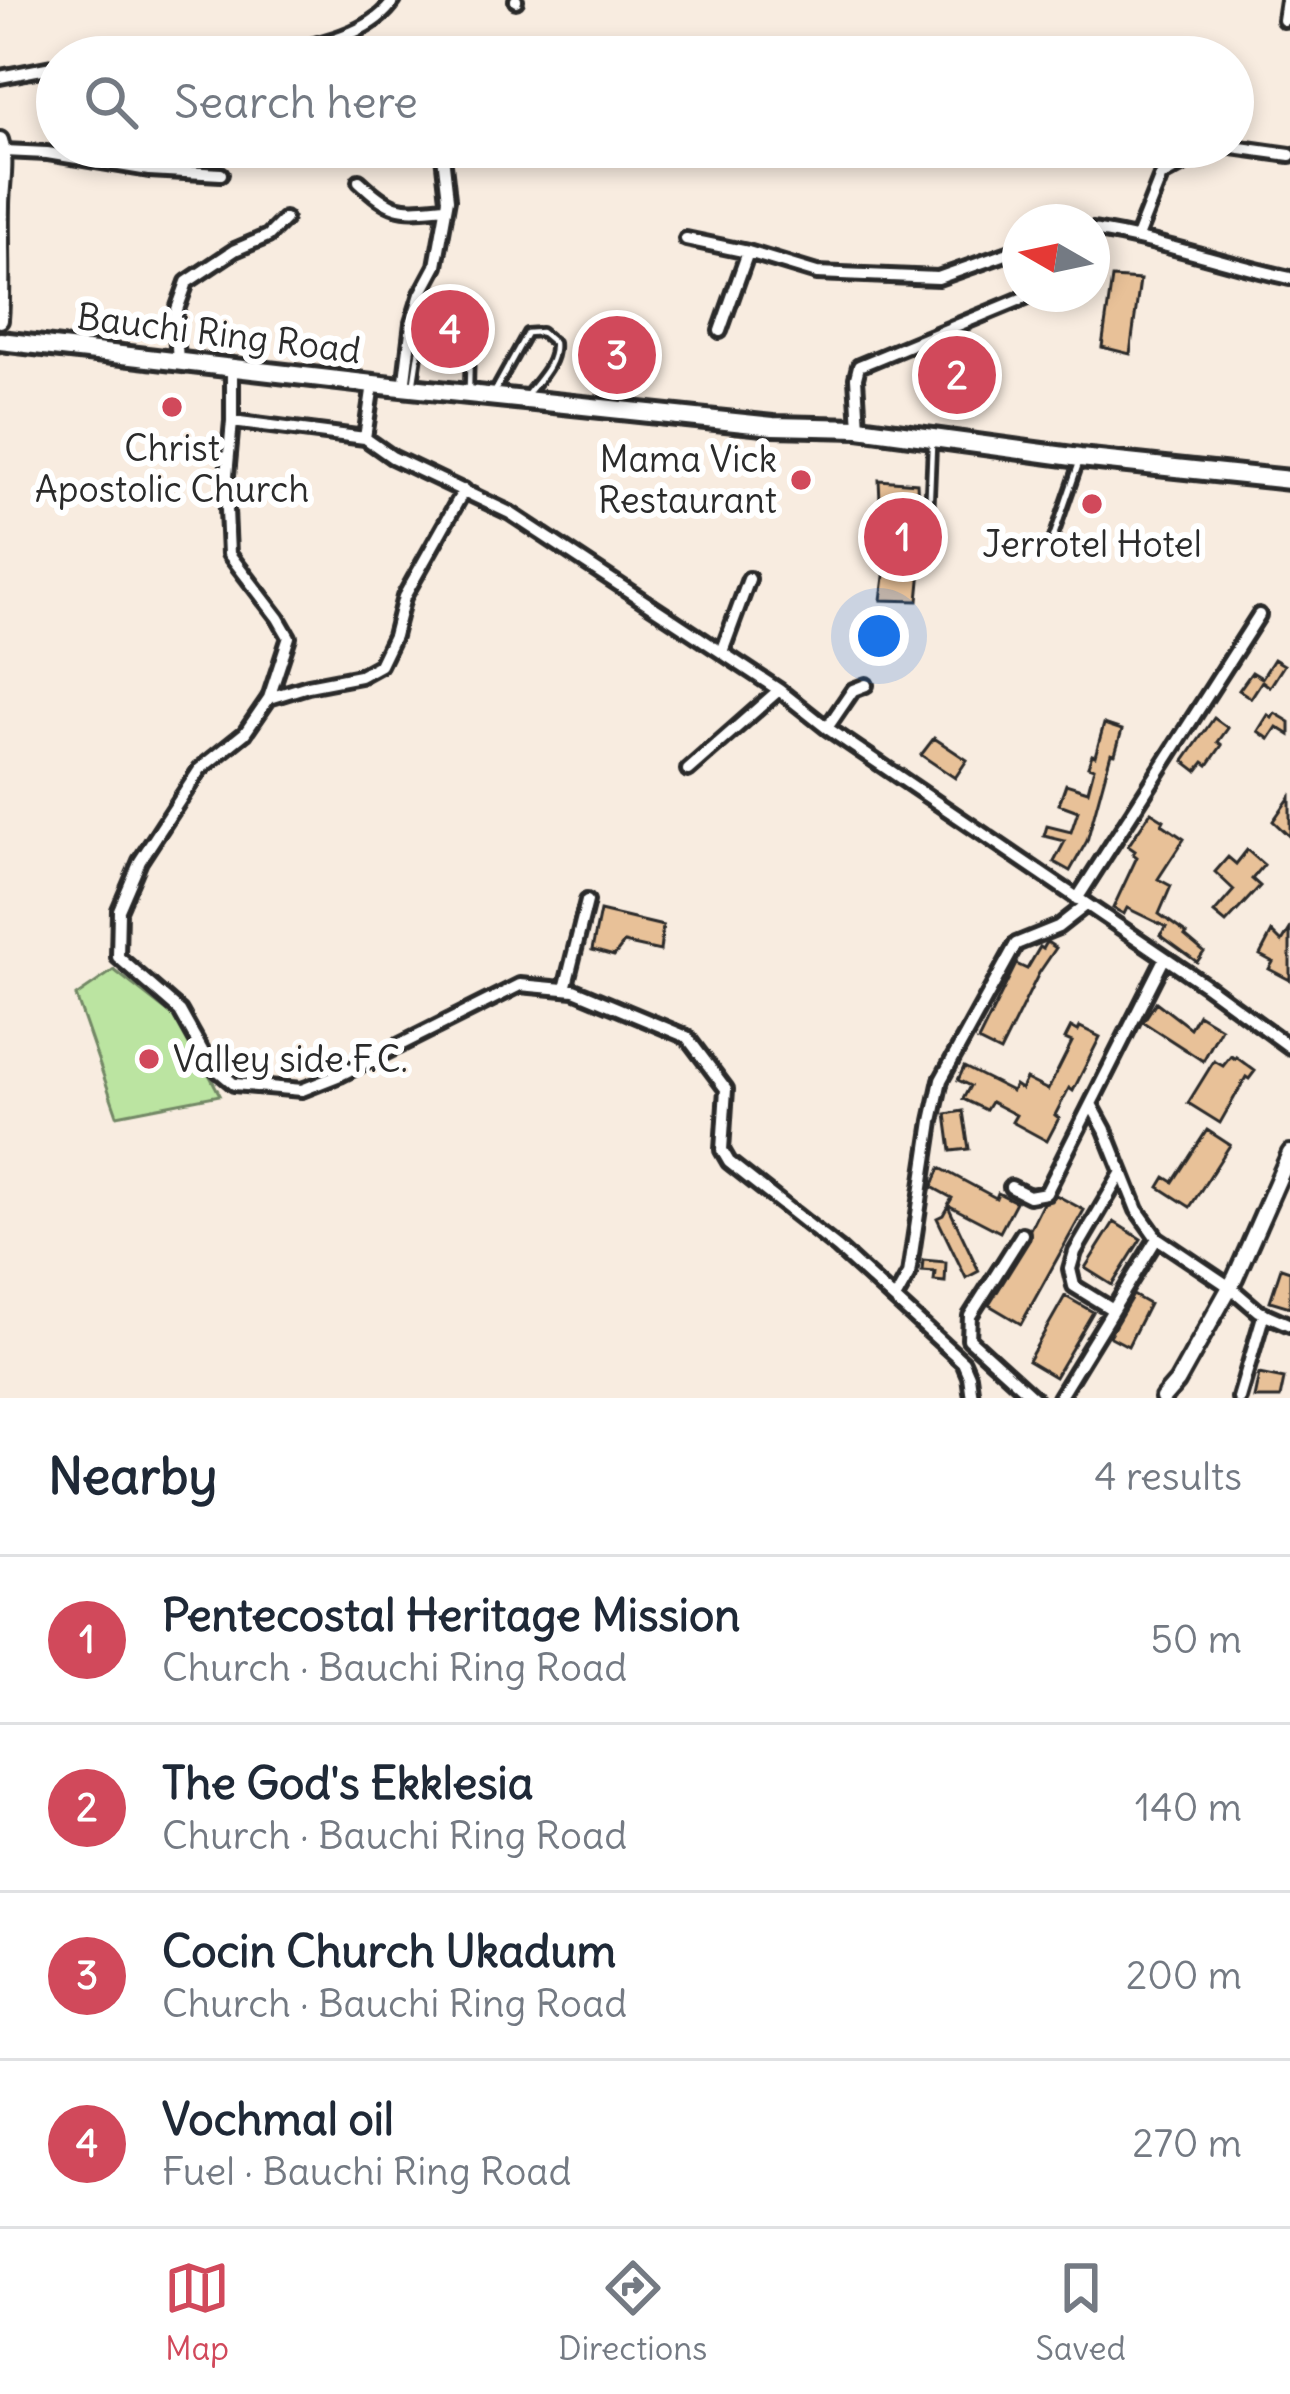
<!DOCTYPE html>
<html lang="en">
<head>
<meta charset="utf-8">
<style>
  body { margin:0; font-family:Delius,sans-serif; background:#f2f2f3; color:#1f2937 }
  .compass { position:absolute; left:1002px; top:204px; width:108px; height:108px; border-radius:50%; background:#fff; box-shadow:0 6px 18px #0003; rotate:279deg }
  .you { position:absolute; left:879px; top:636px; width:42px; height:42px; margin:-30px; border:9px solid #fff; border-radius:50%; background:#1a73e8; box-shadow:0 0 0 18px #1a73e833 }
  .badge { display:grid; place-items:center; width:78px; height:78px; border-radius:50%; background:#d1495b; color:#fff; font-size:39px; font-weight:700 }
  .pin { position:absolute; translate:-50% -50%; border:6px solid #fff; box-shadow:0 3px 12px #0006 }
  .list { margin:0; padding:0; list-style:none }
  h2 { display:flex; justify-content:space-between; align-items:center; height:156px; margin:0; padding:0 48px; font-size:51px }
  h2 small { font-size:39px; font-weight:400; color:#747a83 }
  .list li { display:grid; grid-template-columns:78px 1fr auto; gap:36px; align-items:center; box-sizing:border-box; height:168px; padding:0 48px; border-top:3px solid #e0e1e3 }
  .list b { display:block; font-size:45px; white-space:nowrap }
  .list p { margin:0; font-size:39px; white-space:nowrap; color:#747a83 }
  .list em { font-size:39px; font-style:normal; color:#747a83 }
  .icon { flex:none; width:66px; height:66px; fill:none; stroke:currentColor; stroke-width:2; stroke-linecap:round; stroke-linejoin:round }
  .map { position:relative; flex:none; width:1290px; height:1398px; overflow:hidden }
  .search { position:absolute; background:#fff; box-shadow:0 6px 18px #0003; left:36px; right:36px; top:36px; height:132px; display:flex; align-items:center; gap:30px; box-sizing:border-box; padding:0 42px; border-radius:66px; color:#747a83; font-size:45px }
  .sheet { height:828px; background:#fff }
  nav { display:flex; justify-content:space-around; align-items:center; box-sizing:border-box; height:168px; border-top:3px solid #e0e1e3; background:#fff; font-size:33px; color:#747a83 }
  nav a { display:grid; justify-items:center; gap:6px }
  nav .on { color:#d1495b }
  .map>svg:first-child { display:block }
</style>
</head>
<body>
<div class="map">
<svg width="1290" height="1398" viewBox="0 0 1290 1398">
  <rect width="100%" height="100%" fill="#f8ece0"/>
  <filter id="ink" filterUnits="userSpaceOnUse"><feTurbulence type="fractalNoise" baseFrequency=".00833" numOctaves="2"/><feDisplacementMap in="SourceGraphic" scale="24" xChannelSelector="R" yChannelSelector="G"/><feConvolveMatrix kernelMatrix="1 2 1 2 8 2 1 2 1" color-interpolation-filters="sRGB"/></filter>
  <g filter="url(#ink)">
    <path fill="#bbe4a1" stroke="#738866" stroke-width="3" d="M114 970 182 1023 220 1095 117 1115 76 996Z"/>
    <path fill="#e8c198" stroke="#2b2b2b" stroke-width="3" d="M1112 278 1140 280 1130 354 1102 347Z
      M879 480 917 483 918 503 880 500Z
      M885 569 921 570 918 601 881 600Z
      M1274 659 1284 665 1270 687 1262 681 1251 698 1239 690 1252 672 1262 678Z
      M1275 713 1290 722V735L1277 727 1269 739 1258 731 1268 715 1272 718Z
      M1214 718 1228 728 1218 742 1222 745 1208 765 1204 762 1197 771 1184 761Z
      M1104 724 1122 730 1115 754 1111 753 1087 841 1070 871 1054 862 1065 841 1044 836 1047 826 1071 832 1078 811 1059 804 1066 784 1088 791 1094 768 1088 766 1092 755 1095 756Z
      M934 738 967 760 955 778 921 755Z
      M1290 797V837L1273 821Z
      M1151 812 1164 820 1162 824 1184 839 1158 879 1171 886 1159 914 1187 934 1185 936 1204 952 1197 962 1160 935 1166 927 1127 908 1124 914 1113 908 1137 857 1133 854 1135 851 1128 846Z
      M1247 850 1264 865 1252 879 1260 886 1226 923 1214 913 1234 890 1215 872 1228 857 1236 864Z
      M600 911 663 926 660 951 624 943 614 956 592 950Z
      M1290 929V980L1269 969 1273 962 1260 955 1272 932 1282 942Z
      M1047 942 1056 948 1039 973 1000 1052 978 1041 1016 964 1027 969 1040 947 1043 949Z
      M1156 1002 1190 1028 1198 1014 1221 1028 1203 1061 1143 1022Z
      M1071 1027 1078 1031 1080 1027 1100 1037 1073 1091 1069 1088 1055 1115 1059 1118 1047 1141 1012 1122 1016 1115 991 1102 986 1110 963 1099 970 1086 958 1080 964 1067 1012 1091 1015 1085 1021 1089 1026 1079 1048 1090 1072 1042 1065 1039Z
      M1231 1056 1235 1059 1236 1057 1255 1071 1249 1079 1246 1077 1220 1123 1188 1103 1214 1061 1223 1066Z
      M963 1111 969 1149 951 1151 946 1114Z
      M1207 1130 1230 1145 1190 1207 1159 1187 1165 1177 1173 1182Z
      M940 1168 996 1198 998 1193 1016 1202 1000 1232 948 1205 952 1198 932 1187Z
      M1056 1195 1084 1210 1021 1324 989 1305 1030 1239V1229L1043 1203 1051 1201Z
      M948 1206 979 1271 966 1278 937 1218 943 1215Z
      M1114 1222 1141 1239 1112 1285 1085 1268Z
      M923 1260 946 1262 945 1282 934 1281 935 1272 922 1271Z
      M1281 1268 1290 1271V1307L1270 1301Z
      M1133 1295 1149 1304 1128 1346 1109 1336Z
      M1065 1296 1093 1312 1055 1377 1028 1361Z
      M1259 1374 1284 1379 1280 1398H1254Z"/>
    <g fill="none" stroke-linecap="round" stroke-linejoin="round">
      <defs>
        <path id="service" d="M421 348 469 351
          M414 381 423 322 429 315 452 314 464 321 470 342 469 389
          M496 389 527 333 541 332 554 343C556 364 539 379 527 395
          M1052 541 1079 463
          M928 542 932 445"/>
        <path id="minor" d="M516 1V0
          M1284 20 1287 0
          M273 56C313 44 370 37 394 0
          M179 57H276
          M0 77 57 66
          M1233 147 1290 155
          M4 151 47 153 149 170 221 174
          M359 181C394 214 400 211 446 207
          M1092 230C1159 240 1224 264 1290 278
          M1137 237 1161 176 1212 148 1230 147
          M686 239 748 252 817 273 938 278 1020 249
          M720 331 748 252
          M178 362 175 315 187 282 235 250 268 236 285 219
          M232 367V421L226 487 229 554 278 618 289 637 269 698 245 733 200 769 140 861 119 910 118 957 180 1011 209 1063 234 1084 302 1090 340 1075 520 985 574 990 687 1037 726 1089 722 1150 729 1162 838 1248 963 1362 969 1376 972 1398
          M373 384 365 438 392 457 510 513 779 690 827 728 1204 984 1290 1047
          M404 388 412 323 421 294 436 266 448 199 442 147
          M232 421 365 438
          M859 428 856 378 859 366 1033 294
          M722 652 749 579
          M269 698 308 686 360 676 380 665 394 636 404 597 464 490
          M827 728 853 690 866 685
          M688 770 779 690
          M1077 899 1259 615
          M565 989 587 901
          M1092 1106 1105 1130 1137 1210 1157 1238 1230 1287 1258 1311 1290 1325
          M1011 1187 1029 1196 1046 1193 1164 959
          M1022 1234 970 1316 969 1339 1034 1398
          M895 1299 909 1274 932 1121 941 1080 1016 944 1058 927 1086 905
          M1113 1310 1074 1286 1070 1269 1075 1252 1122 1172
          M1059 1398 1157 1238
          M1239 1398 1264 1313"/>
        <path id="tertiary" d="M0 140C7 162 1 183 1 206 0 244 3 282 0 320
          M1163 1398 1177 1382 1235 1278 1290 1153"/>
        <path id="primary" d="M0 341 373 384 773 426 859 428 1080 458 1290 480"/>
      </defs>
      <use href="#service" stroke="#2b2b2b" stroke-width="14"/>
      <use href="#minor" stroke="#2b2b2b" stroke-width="20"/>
      <use href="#tertiary" stroke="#2b2b2b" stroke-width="22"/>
      <use href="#primary" stroke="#2b2b2b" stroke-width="26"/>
      <use href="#service" stroke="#fff" stroke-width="4.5"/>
      <use href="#minor" stroke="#fff" stroke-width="10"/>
      <use href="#tertiary" stroke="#fff" stroke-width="14"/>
      <use href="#primary" stroke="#fff" stroke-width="16"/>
    </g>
  </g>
  <g fill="#d1495b" stroke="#fff" stroke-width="4.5">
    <circle cx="172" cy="407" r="12"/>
    <circle cx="801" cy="480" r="12"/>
    <circle cx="1092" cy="504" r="12"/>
    <circle cx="149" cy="1059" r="12"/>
  </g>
  <g text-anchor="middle" stroke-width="12" stroke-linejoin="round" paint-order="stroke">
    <g font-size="36" fill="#2b2b2b" stroke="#fff">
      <text transform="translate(219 333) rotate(7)" y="13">Bauchi Ring Road</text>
    </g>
    <g font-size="36" fill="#2b2b2b" stroke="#fff">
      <text x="172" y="461">Christ<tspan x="172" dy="41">Apostolic Church</tspan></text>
      <text x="777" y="472" text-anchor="end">Mama Vick<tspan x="777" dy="41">Restaurant</tspan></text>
      <text x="1092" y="557">Jerrotel Hotel</text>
      <text x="173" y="1072" text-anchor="start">Valley side F.C.</text>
    </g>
  </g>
</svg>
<svg class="compass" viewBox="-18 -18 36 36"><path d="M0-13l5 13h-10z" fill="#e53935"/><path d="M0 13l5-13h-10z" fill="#747a83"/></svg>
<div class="you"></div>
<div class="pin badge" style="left:903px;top:537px">1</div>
<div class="pin badge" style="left:957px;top:375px">2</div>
<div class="pin badge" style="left:617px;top:355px">3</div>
<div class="pin badge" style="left:450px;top:329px">4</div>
<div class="search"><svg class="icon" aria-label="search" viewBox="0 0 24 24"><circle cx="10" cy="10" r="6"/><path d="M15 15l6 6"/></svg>Search here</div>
</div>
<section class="sheet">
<h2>Nearby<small>4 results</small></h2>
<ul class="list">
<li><span class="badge">1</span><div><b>Pentecostal Heritage Mission</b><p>Church · Bauchi Ring Road</p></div><em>50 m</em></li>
<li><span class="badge">2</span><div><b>The God's Ekklesia</b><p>Church · Bauchi Ring Road</p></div><em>140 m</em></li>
<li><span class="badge">3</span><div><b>Cocin Church Ukadum</b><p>Church · Bauchi Ring Road</p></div><em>200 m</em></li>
<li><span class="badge">4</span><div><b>Vochmal oil</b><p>Fuel · Bauchi Ring Road</p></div><em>270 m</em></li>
</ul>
</section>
<nav>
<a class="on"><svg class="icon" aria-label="map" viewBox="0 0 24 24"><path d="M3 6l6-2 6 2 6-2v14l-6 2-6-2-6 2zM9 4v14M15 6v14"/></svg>Map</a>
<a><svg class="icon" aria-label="directions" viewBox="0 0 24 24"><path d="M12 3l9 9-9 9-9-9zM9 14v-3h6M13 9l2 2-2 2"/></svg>Directions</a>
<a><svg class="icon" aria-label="saved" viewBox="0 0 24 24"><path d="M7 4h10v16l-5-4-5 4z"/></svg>Saved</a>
</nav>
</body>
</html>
